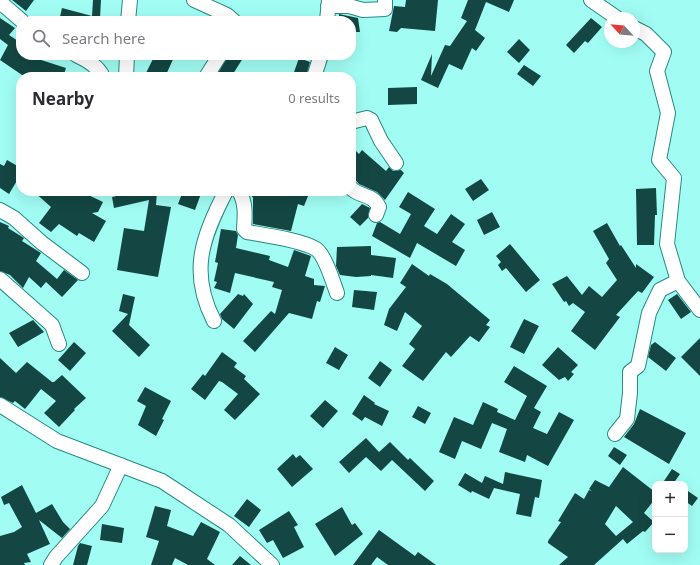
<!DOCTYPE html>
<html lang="en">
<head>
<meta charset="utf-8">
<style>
  body { margin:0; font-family:"Noto Sans",sans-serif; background:#f2f2f3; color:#2b2b33 }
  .controls { position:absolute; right:12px; bottom:12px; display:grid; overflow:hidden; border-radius:8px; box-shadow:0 4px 16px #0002 }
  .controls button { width:36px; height:36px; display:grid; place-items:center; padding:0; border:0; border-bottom:1px solid #e1e1e2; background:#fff; color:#2b2b33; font:20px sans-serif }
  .compass { position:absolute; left:604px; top:12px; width:36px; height:36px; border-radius:50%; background:#fff; box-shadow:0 4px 16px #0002; rotate:296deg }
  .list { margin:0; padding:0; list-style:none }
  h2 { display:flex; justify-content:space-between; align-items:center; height:52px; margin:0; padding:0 16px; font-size:17px }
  h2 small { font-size:13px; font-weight:400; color:#7c7c81 }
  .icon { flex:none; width:22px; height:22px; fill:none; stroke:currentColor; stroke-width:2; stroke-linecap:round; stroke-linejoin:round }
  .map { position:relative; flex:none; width:700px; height:565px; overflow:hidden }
  .search { position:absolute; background:#fff; box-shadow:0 4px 16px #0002; left:16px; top:16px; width:340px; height:44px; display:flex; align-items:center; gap:10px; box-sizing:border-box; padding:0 14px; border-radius:16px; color:#7c7c81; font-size:15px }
  .panel { position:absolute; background:#fff; box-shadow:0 4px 16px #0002; left:16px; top:72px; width:340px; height:124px; border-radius:16px }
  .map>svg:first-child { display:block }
</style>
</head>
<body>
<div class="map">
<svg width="700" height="565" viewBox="0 0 700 565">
  <rect width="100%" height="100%" fill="#a1fdf4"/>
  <path fill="#144743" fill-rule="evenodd" d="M12 0H34L26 11Z
    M93 0H101L100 18H102V21H59L62 8 92 16Z
    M406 0H438L435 31 401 28 397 32 389 31 394 6 405 7Z
    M468 0H514L509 12 486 2 475 30 485 38 476 51 472 48 462 70 449 64 438 88 421 80 432 54 431 76 445 45 450 46 467 21 461 18Z
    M339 14 358 18 360 32H351V21H339Z
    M0 18 15 28 9 35 21 43V55H38V59L66 68 63 77H25L0 60 8 45 0 39Z
    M591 18 602 27 588 43 585 41 574 53 566 45Z
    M519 39 530 50 519 63 507 52Z
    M155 55H175L165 77H144Z
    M228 55H245L231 77H216Z
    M299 58 310 62 306 77 293 75Z
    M524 65 541 76 533 86 517 74Z
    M417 87V104L388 105V88Z
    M351 146 359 154 362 150 386 171 389 167 393 171 401 170 404 173 385 200 377 192 359 184 351 175Z
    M7 160 21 168V174L9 194 0 188V164L4 166Z
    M481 179 489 190 473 201 465 189Z
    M656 188 657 215H655L654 245H637L636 189Z
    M33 191H80L103 202 98 212 92 213 106 221 94 242 79 233 77 236 59 224 51 232 39 223 51 207Z
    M140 191H157L156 205 171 207 158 277 117 270 124 228 144 231 149 200 114 208 112 197Z
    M183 191H202L195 210 178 204Z
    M249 191H284L291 194 292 191H310L304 206 298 204 291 231 253 224V198Z
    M408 192 435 209 424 226 437 234 451 214 465 224 452 242 465 250 456 266 417 243 410 258 372 236 377 223 380 222 400 234 411 214 399 207Z
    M362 204 370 208 368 218 360 226 350 217Z
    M492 212 500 227 484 235 477 220Z
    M0 222 9 226 8 228 24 238 22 241 41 253 36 261 57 279 64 270 78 280 62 297 46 282 41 288 29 277 23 288 10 275 0 271Z
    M607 223 620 246 621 245 636 268V264L654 277 642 293 638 291 616 315 620 317 595 350 571 331 585 312 573 303 569 306 566 301 564 302 552 284 567 276 582 295 589 286 602 297 617 280 606 263 609 259 593 231Z
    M221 229 236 231 238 235 236 248 270 256 269 260 288 267 294 250 311 256 305 276 314 279V285L325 286 320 302 317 301 312 319 289 313 255 352 243 341 271 311 275 314 282 290 272 287 274 282 235 273 230 293 214 288 217 282 214 281 218 263 215 262Z
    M510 244 540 280 526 292 506 268 502 271 498 265 501 262 496 256Z
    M371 246V255L396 258 393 278 371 275V276L356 277 340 275 336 266 337 247Z
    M412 264 429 276 430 274 447 284 490 320 486 325 490 327 479 342 470 336 451 357 446 352 423 381 402 366 415 349 409 344 422 326 405 312 397 331 384 325 389 309 406 287 400 283Z
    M354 290 377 292 374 310 352 307Z
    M123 294 135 297 129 325 150 345 139 357 112 331 128 314 119 311Z
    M238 294 243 296 244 294 253 304 234 329 222 319 220 314Z
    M677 294 691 312 681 319 668 300Z
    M524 319 539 326 524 354 510 347Z
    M33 320 44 332 18 347 9 333Z
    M700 338V376L681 357Z
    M74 342 86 353 70 371 58 360Z
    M655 342 676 358 666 371 648 357 651 345Z
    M335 347 348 355 339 370 326 363Z
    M558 347 578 365 571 372 574 374 568 381 565 377 559 380 542 365Z
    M222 352 237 363 234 367 246 376 244 379 260 394 235 420 224 410 238 394 222 382 219 381 205 400 191 389 203 374 205 376Z
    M0 358 16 373 27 362 52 382H54L62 375 86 398 74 409 75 410 59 427 44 413 56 401 41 389 25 409 15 401 13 403 0 397Z
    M380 361 392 370 380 387 368 378Z
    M514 366 547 386 534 408 541 412 533 428 547 434 559 412 574 420 548 466 527 455 525 462 499 452 507 429 492 423 481 449 462 441 455 459 439 452 454 417 473 425 483 402 498 409 497 412 515 420 527 396 504 382Z
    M145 387 171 401 162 419 164 420 156 436 138 425 146 406 137 401Z
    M364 395 375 403 374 404 389 411 382 426 365 417 362 421 352 414Z
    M325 400 338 411 323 428 310 416Z
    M418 406 431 413 425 424 412 417Z
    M640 409 686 433 669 464 624 437 634 424Z
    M366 438 379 452 390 442 408 460 410 458 434 481 425 491 392 460 381 471 366 457 349 473 339 462Z
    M614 447 627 455 620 465 608 456Z
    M293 454 296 458 300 455 313 469 292 487 277 469Z
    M623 467 655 492V499L644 513 654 522 645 532 643 531 627 544 623 539 594 565H559L568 557 548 543V541L561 522 558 521 575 493 584 499 589 490 592 491 589 489 595 480 609 487ZM616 506 633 522 616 536 605 524Z
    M672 469 680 474 673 484H662Z
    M505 472 542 480 539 498 535 497 531 517 516 514 520 494 494 488 489 499 472 491 471 493 458 485 465 473 482 483 485 476 503 484Z
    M22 485 36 513 52 504 63 522 70 529 62 538 39 520 50 544 27 554 31 562 24 563 25 565H0V536L14 532 22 527 9 503 4 505 1 497Z
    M685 489 698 498 692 506 685 501Z
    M247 499 261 510 249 527 234 516Z
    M155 506 171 510 167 526 193 536 201 522 220 532 207 559 215 565H188L175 558 172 565H151L159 541 146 537Z
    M342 507 352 525 355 523 363 534 335 556 315 524Z
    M289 511 298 525 294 527 304 547 283 558 273 540 267 543 259 530Z
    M102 524 124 528 122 543 100 540Z
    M379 530 415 556 418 552 436 565H388L377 557 371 565H353Z
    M80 543 92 546 87 565H73L78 546Z
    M240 556 251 565H232Z"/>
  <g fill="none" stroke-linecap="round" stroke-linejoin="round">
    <defs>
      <path id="minor" d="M194 0 227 15 234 21
        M591 0 617 18
        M0 2 22 21
        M328 6H349L363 10 385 9V0
        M128 21 130 0
        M327 21 329 0
        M634 28 646 34 664 52 657 71 668 113 659 160 674 178 667 244 678 281 700 310
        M76 55C87 60 98 66 103 77
        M126 77 127 55
        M206 77 220 55
        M314 77 321 55
        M351 122 367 118 371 120 381 141 396 163
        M351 188C359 197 372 193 379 207L376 215
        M239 191C246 203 245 215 244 229L247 232C264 235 302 240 316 249 325 255 333 282 337 293
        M0 210 14 218 42 243 82 273
        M0 279 52 325 59 344
        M214 321C189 272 202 238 226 191
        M0 405 57 441 162 481 229 525 272 565
        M615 434 627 419 630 393V372L638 366 649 313 660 290 678 281
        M51 565 56 557 102 506 121 465"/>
    </defs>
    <use href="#minor" stroke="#278a83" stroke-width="16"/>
    <use href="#minor" stroke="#fff" stroke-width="14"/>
  </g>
</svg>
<div class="controls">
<button>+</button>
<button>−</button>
</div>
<svg class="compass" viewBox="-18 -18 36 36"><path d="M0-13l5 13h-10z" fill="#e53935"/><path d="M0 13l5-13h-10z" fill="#7c7c81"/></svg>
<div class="search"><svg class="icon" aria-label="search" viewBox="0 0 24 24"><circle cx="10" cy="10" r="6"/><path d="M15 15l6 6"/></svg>Search here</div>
<section class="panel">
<h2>Nearby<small>0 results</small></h2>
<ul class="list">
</ul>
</section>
</div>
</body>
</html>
